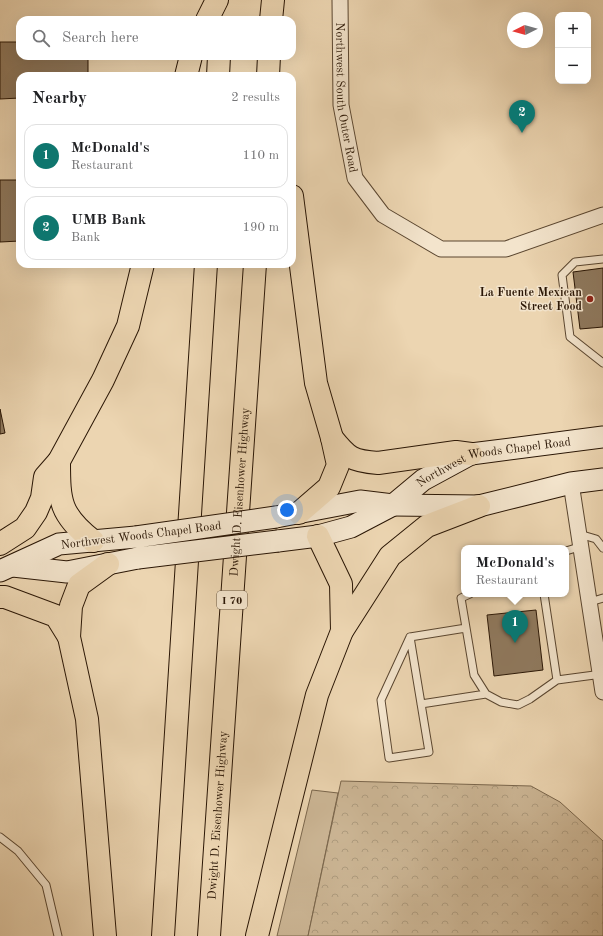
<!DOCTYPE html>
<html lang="en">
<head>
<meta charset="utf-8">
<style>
  body { margin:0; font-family:"Old Standard TT",serif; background:#f2f2f2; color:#202124 }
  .controls { position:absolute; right:12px; top:12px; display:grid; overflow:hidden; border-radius:8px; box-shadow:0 4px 16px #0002 }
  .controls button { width:36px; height:36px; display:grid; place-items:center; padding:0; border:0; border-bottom:1px solid #e0e0e0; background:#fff; color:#202124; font:20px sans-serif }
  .compass { position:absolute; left:507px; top:12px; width:36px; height:36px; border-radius:50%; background:#fff; box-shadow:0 4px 16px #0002; rotate:265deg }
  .you { position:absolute; left:287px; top:510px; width:14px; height:14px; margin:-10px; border:3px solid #fff; border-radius:50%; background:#1a73e8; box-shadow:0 0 0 6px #1a73e833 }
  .badge { display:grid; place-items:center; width:26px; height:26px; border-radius:50%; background:#0f766e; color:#fff; font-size:13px; font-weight:700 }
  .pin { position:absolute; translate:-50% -33px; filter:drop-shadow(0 1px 2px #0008) }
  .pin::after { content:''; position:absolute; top:21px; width:14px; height:12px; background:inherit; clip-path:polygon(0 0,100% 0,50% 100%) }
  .popup { position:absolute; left:461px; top:545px; width:108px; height:52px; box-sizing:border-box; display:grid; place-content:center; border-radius:8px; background:#fff; filter:drop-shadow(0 1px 3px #0005); font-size:13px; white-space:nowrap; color:#757577 }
  .popup b { font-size:15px; color:#202124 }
  .popup::after { content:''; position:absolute; left:50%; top:100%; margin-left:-8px; border:8px solid transparent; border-top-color:#fff }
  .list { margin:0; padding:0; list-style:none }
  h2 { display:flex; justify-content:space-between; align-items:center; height:52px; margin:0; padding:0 16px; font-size:17px }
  h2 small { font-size:13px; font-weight:400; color:#757577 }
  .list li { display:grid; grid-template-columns:26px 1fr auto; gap:12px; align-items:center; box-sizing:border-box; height:64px; margin:0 8px 8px; padding:0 8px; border:1px solid #e0e0e0; border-radius:12px }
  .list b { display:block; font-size:15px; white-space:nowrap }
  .list p { margin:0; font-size:13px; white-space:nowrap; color:#757577 }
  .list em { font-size:13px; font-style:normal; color:#757577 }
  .icon { flex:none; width:22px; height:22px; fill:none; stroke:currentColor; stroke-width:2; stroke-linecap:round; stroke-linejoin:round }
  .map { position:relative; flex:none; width:603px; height:936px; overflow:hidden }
  .search { position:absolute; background:#fff; box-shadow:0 4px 16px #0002; left:16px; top:16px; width:280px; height:44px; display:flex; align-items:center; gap:10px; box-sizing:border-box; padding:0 14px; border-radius:12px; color:#757577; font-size:15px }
  .panel { position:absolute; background:#fff; box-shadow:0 4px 16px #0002; left:16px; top:72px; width:280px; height:196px; border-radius:12px }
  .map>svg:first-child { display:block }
</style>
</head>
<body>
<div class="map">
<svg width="603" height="936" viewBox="0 0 603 936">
  <defs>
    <pattern id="forest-crowns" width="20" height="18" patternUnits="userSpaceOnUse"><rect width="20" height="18" fill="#cbb594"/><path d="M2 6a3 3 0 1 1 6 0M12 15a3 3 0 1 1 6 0" fill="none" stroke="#ae9b7e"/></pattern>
  </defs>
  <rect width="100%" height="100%" fill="#ecd5b1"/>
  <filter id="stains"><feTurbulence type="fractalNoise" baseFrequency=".005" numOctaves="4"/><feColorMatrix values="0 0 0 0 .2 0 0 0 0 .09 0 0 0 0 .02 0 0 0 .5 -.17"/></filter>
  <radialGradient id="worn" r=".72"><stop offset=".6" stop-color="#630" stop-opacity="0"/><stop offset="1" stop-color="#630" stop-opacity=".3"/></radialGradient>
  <path fill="#cbb594" stroke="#7a664c" d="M312 790 338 793 308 936H277Z"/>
  <path fill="url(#forest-crowns)" stroke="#7a664c" d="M341 781 531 786 560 802 603 841V936H308Z"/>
  <path fill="#8f795e" stroke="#2a1605" d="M0 42H20V56H88V76H20V98L0 99Z
    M0 180H20V241L0 242Z
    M603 268V327L580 329 573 272Z
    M0 409 5 433 0 434Z
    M536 610 543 670 494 676 487 615Z"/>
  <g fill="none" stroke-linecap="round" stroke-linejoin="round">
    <defs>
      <path id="service" d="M603 259 575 262 562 275 570 337 603 363
        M579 534 596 539 603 548
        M566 551 579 547
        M470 594 461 598 474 675 486 694 501 702 518 705 530 699 557 680 602 674
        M544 594 557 680
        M590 602 603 598
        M410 637 429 752 389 758 381 700Z
        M410 637 466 628
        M421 704 486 694
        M0 837 18 851 46 885 58 936"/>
      <g id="minor">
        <path id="s1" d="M340 0 341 105 355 178 383 215 441 249H506L603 215"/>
        <path d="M571 483 603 692"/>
      </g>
      <g id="secondary">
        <path d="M276 517 360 501 393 505 479 506 571 483 603 479"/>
        <path id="s2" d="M278 541 318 536 351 527 393 505 423 480 471 454 603 437"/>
        <path d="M13 566 67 572 138 558"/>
        <path d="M0 571 59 544 136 537"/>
      </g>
      <g id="motorway">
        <path d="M207 20 217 0"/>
        <path d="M271 20 273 0"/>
        <path d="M186 76 191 56"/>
        <path d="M218 76 219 56"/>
        <path d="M268 76 269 56"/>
        <path d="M292 196 316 383 332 438 338 465 329 487 299 513"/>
        <path d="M332 438C348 458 352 461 378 463L456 452 471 454"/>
        <path d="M59 461C59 502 60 515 93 541"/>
        <path d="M318 536 341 584 342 631"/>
        <path d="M0 544 25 528 36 512 42 498 45 477 59 461 103 380 128 326 143 264"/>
        <path d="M0 597H5L56 616 69 637"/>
        <path d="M105 936 87 719 69 637 71 606 79 585 108 564"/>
        <path d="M163 936 206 264"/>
        <path id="s3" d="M209 936 255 264"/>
        <path d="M257 936 317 695 342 631 390 556 427 526 479 506"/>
      </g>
    </defs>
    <use href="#service" stroke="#5a4630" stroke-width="9"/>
    <use href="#minor" stroke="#5a4630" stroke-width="17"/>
    <use href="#secondary" stroke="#2a1605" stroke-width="23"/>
    <use href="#motorway" stroke="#2a1605" stroke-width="24"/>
    <use href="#service" stroke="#f3e4cc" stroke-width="7"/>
    <use href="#minor" stroke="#f3e4cc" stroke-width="15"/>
    <use href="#secondary" stroke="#f3e4cc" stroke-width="21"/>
    <use href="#motorway" stroke="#ecd5b1" stroke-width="22"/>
    <defs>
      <path id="secondary-bridge" d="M136 537 276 517
        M138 558 278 541"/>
    </defs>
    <use href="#secondary-bridge" stroke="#2a1605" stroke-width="23" stroke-linecap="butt"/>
    <use href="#secondary-bridge" stroke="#f3e4cc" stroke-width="21"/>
  </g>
  <circle fill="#8f2418" stroke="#f3e4cc" stroke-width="1.5" cx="590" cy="299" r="4"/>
  <g text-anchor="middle" stroke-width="3" stroke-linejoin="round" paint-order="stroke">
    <rect fill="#f3e4cc" stroke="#665441" stroke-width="1" x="217" y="591" width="30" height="18" rx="3"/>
    <g font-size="11" font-weight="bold" fill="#2a1605">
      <text x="232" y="604">I 70</text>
    </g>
    <g font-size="12" fill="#2a1605" stroke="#f3e4cc">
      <text dy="4" stroke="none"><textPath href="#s1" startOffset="98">Northwest South Outer Road</textPath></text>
      <text dy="4" stroke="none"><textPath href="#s2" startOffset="235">Northwest Woods Chapel Road</textPath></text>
      <text dy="4" stroke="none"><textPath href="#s3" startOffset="445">Dwight D. Eisenhower Highway</textPath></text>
      <text transform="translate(141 535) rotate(-7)" y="4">Northwest Woods Chapel Road</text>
      <text dy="4" stroke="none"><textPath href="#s3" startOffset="121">Dwight D. Eisenhower Highway</textPath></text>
    </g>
    <g font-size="12" font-weight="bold" fill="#2a1605" stroke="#f3e4cc" text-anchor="end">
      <text x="582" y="296">La Fuente Mexican<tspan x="582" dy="14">Street Food</tspan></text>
    </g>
  </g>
  <rect width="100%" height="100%" filter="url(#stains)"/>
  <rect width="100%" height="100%" fill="url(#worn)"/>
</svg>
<div class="controls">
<button>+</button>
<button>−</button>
</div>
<svg class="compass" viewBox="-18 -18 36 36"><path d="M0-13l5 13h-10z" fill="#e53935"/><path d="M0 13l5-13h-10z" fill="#757577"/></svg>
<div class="you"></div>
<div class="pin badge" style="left:515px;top:643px">1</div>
<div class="popup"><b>McDonald's</b>Restaurant</div>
<div class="pin badge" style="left:522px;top:133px">2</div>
<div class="search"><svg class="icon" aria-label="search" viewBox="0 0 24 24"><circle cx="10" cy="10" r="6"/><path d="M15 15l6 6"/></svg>Search here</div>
<section class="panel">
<h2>Nearby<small>2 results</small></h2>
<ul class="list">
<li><span class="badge">1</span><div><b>McDonald's</b><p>Restaurant</p></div><em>110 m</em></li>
<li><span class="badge">2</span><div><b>UMB Bank</b><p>Bank</p></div><em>190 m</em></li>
</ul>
</section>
</div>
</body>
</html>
